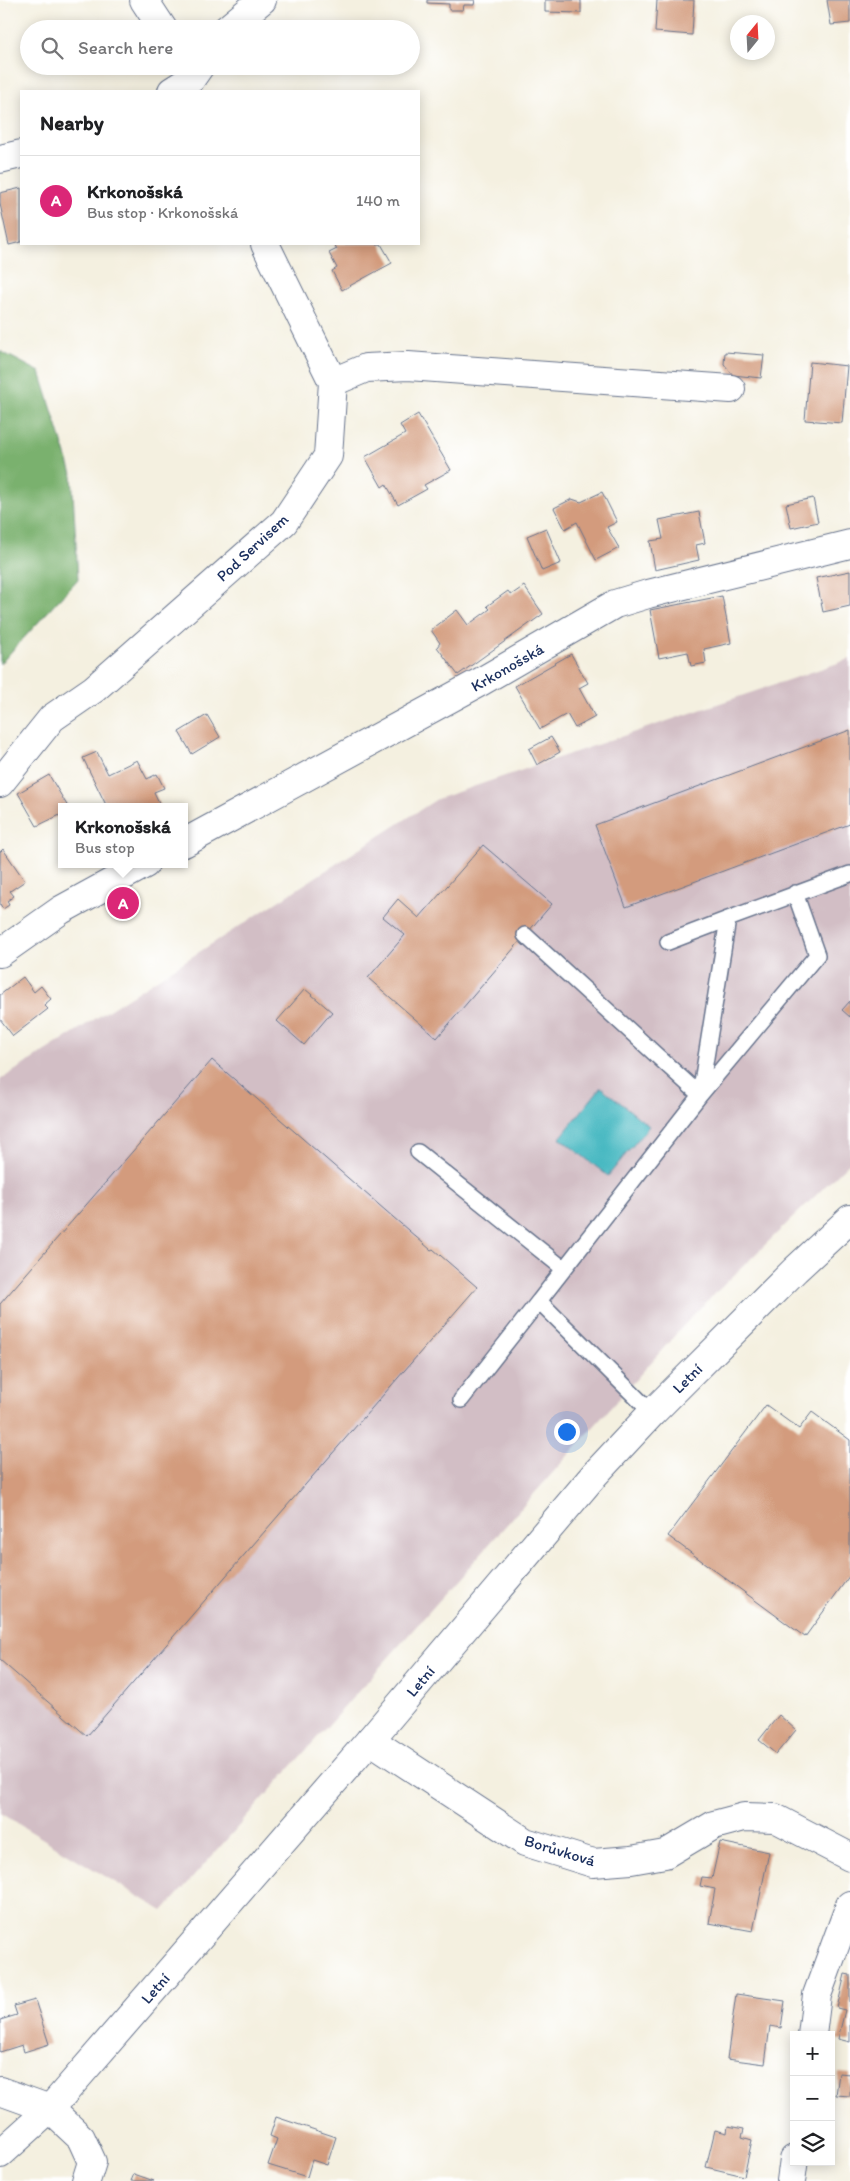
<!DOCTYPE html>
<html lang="en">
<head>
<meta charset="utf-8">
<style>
  body { margin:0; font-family:Itim,sans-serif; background:#f6f6f6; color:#202124 }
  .controls { position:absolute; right:15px; bottom:15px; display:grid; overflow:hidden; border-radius:0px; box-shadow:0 2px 12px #0003 }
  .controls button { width:45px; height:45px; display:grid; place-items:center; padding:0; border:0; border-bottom:1px solid #e0e0e0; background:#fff; color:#202124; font:25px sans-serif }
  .compass { position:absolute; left:730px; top:15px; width:45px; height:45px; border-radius:50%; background:#fff; box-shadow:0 2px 12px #0003; rotate:18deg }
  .you { position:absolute; left:566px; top:1431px; width:18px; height:18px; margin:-12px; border:4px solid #fff; border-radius:50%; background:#1a73e8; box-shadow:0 0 0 8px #1a73e833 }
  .badge { display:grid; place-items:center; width:32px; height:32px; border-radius:50%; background:#db2777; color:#fff; font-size:16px; font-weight:700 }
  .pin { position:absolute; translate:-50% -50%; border:2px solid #fff; box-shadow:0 1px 5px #0006 }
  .popup { position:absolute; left:58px; top:803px; width:130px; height:65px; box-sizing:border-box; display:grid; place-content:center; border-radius:0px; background:#fff; filter:drop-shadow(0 1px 4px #0005); font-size:16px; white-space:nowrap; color:#757577 }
  .popup b { font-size:19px; color:#202124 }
  .popup::after { content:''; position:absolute; left:50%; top:100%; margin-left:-10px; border:10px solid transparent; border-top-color:#fff }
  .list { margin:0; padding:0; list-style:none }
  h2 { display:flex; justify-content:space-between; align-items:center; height:65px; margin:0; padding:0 20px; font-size:21px }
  h2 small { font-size:16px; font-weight:400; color:#757577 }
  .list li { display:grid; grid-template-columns:32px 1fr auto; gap:15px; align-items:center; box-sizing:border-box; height:90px; padding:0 20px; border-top:1px solid #e0e0e0 }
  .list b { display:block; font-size:19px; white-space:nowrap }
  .list p { margin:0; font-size:16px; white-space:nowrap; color:#757577 }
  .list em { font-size:16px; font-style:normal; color:#757577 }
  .icon { flex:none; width:28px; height:28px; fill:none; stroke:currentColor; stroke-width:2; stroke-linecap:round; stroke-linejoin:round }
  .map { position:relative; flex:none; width:850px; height:2181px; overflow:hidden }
  .search { position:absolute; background:#fff; box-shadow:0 2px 12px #0003; left:20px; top:20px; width:400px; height:55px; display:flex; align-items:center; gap:12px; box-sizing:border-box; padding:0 18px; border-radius:28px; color:#757577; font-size:19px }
  .panel { position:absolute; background:#fff; box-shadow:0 2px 12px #0003; left:20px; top:90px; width:400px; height:155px; border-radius:0px }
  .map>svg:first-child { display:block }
</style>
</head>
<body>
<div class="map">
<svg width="850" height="2181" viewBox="0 0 850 2181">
  <rect width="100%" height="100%" fill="#fff"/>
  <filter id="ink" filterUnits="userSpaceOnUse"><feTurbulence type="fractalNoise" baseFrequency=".02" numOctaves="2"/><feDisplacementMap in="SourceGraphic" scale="10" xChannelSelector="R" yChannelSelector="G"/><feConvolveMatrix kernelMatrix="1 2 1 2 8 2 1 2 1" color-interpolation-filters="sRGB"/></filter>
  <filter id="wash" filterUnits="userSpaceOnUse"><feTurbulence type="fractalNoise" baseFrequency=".0096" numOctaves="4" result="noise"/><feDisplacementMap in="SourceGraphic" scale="20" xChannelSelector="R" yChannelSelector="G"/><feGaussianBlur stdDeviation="1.12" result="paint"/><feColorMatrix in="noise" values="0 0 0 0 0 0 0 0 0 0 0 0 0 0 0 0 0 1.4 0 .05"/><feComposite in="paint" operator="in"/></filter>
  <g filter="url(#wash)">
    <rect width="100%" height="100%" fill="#f4f0e0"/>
    <path fill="#d2bec5" d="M850 659V1162L694 1314 163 1911 0 1813V1080L437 799Z"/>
    <path fill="#7ab16e" stroke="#4a7066" d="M0 351 40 372 72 474 78 579 0 664Z"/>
    <path fill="#4ab9c2" stroke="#327490" d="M601 1087 649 1126 608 1176 560 1138Z"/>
    <g id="blocks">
      <path fill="#d39b7d" d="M427 0H475L474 5H464L463 10H449V4L427 3Z
        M545 0H581V13L545 12Z
        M657 0H694L692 35 655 32Z
        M827 0H850V23L831 25Z
        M21 188V242L9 245 0 204V193Z
        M334 244H381L392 263 342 290 332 271 337 268 329 253 337 249Z
        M725 352 764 355 761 378 733 375 724 364Z
        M810 362 847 366 842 423 805 420Z
        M418 414 451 470 424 485 427 489 398 505 386 484 382 487 365 457 405 434 400 425Z
        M602 492 617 522 607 527 619 548 596 560 577 522 565 529 554 508 572 499 581 502Z
        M813 498 818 522 791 528 786 504Z
        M699 512 705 543 696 545 699 560 655 570 650 541 663 539 659 520Z
        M546 528 561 563 542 571 527 536Z
        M850 571V606L823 612 816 578Z
        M524 586 543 614 458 675 437 647 440 643 431 630 457 610 468 625 490 609 487 606 508 591 511 595Z
        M722 596 731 643 704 649 706 663 691 666 688 652 659 658 650 610Z
        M571 654 588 683 579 688 595 717 575 728 567 714 540 729 515 686Z
        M207 715 220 737 192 754 179 732Z
        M850 730V824L626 907 595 825Z
        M551 737 560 752 537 765 529 749Z
        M97 752 108 774 137 760 147 779 157 774 164 788 154 792 161 807H107L83 758Z
        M49 775 68 807H62V814L37 826 18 793Z
        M483 845 552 904 437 1038 368 978 405 935 383 917 398 899 419 918Z
        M3 849 25 881 10 891 14 896 7 901 9 905 3 909 0 904V852Z
        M23 977 34 992 41 986 51 999 44 1005 48 1009 13 1036 0 1019V995Z
        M305 989 332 1012 304 1045 277 1021Z
        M850 1001V1017L842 1010Z
        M212 1060 431 1250 433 1249 477 1287 87 1736 0 1660V1304Z
        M766 1405 799 1429 812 1412 850 1440V1575L805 1637 668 1536Z
        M779 1715 796 1730 776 1754 759 1740Z
        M720 1842 769 1852 753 1931 709 1923 715 1889 700 1886 702 1877 712 1878Z
        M845 1974 850 1975V2042L838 2039 845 2010 837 2008Z
        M736 1994 785 2001 781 2028 770 2026 765 2064 727 2059Z
        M35 2000 49 2044 24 2052 22 2045 0 2052V2020L17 2015 14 2006Z
        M839 2073 850 2074V2096L836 2095Z
        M276 2117 336 2137 327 2165 312 2160 307 2177 268 2165 277 2139 270 2136Z
        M728 2126 744 2129 742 2137 752 2140 744 2176 706 2167 715 2130 727 2133Z
        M134 2174 154 2181H131Z"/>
    </g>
  </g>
  <g filter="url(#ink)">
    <use href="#blocks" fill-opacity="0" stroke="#67738c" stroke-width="1"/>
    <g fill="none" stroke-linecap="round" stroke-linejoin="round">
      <defs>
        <path id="service" d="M795 893 817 955 700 1095 728 919 850 874
          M525 935 700 1095 564 1269
          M668 942 728 919
          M418 1152 564 1269 539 1301
          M461 1400 539 1301 652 1413"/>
        <path id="minor" d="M144 0 163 29
          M227 29 262 0
          M172 91 191 79 200 66
          M0 159 21 154
          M333 382 366 368 408 366 731 389
          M0 783 52 718 94 689 284 522 328 456 333 382 265 244
          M370 1740 525 1842 593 1863 631 1860 665 1854 714 1825 744 1817 775 1818 850 1857
          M812 2035 817 1995 850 1905
          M0 2091 50 2109 81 2138 92 2162 86 2181
          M791 2181 794 2159"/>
        <path id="tertiary" d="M184 843 482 681 615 604 648 594 850 544
          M0 953 61 910 145 864
          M0 2154 50 2109 370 1740 595 1474 652 1413 795 1270 850 1219"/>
      </defs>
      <use href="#service" stroke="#67738c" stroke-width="18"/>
      <use href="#minor" stroke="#67738c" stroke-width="30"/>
      <use href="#tertiary" stroke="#67738c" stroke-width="30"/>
      <use href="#service" stroke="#fff" stroke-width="15"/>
      <use href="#minor" stroke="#fff" stroke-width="28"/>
      <use href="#tertiary" stroke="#fff" stroke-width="28"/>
    </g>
  </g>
  <g text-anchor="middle" stroke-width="5" stroke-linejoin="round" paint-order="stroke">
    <g font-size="16" fill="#1b2f5e" stroke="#fff">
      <text transform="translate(252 547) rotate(-43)" y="6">Pod Servisem</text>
      <text transform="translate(507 667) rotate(-30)" y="6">Krkonošská</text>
      <text transform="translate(687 1378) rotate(-45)" y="6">Letní</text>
      <text transform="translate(420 1681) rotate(-50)" y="6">Letní</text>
      <text transform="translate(560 1850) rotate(17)" y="6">Borůvková</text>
      <text transform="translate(155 1988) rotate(-49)" y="6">Letní</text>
    </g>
  </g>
</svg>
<div class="controls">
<button>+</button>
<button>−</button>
<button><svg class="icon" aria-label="layers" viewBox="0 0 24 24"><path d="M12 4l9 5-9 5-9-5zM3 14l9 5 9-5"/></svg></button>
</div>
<svg class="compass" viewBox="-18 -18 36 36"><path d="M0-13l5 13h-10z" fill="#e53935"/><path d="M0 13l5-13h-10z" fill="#757577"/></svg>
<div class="you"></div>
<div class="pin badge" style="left:123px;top:903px">A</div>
<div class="popup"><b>Krkonošská</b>Bus stop</div>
<div class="search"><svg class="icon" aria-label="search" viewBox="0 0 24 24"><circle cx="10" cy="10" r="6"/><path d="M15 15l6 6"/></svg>Search here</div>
<section class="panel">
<h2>Nearby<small></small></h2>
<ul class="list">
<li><span class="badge">A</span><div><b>Krkonošská</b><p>Bus stop · Krkonošská</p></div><em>140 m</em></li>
</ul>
</section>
</div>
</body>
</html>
